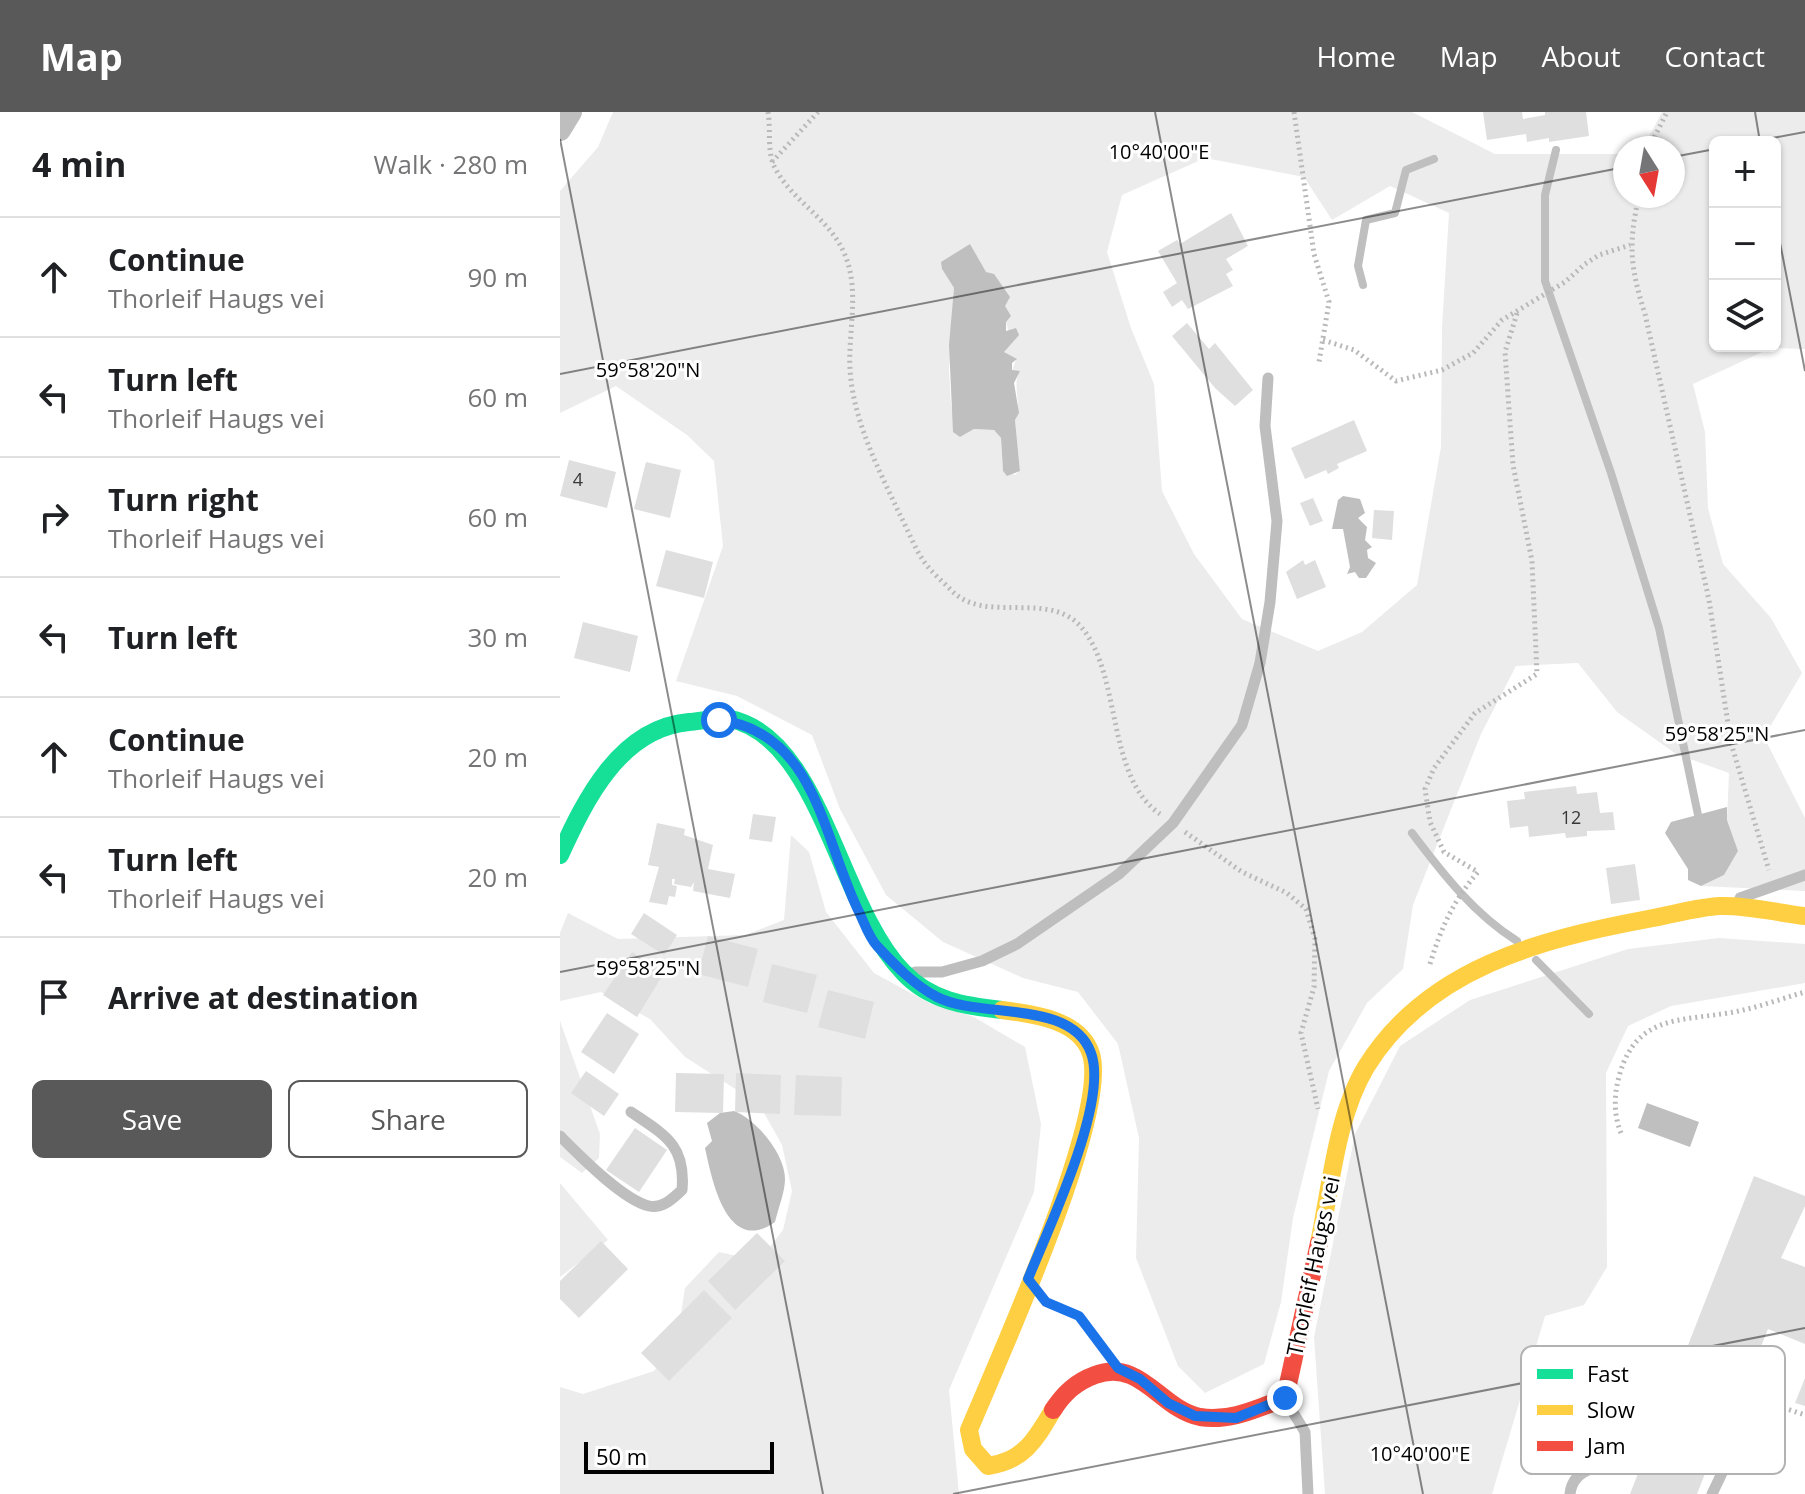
<!DOCTYPE html>
<html lang="en">
<head>
<meta charset="utf-8">
<style>
  body { margin:0; font-family:"Open Sans",sans-serif; background:#f2f2f2; color:#202124 }
  .controls { position:absolute; right:24px; top:24px; display:grid; overflow:hidden; border-radius:12px; box-shadow:0 2px 6px #0004 }
  .controls button { width:72px; height:72px; display:grid; place-items:center; padding:0; border:0; border-bottom:2px solid #e0e0e0; background:#fff; color:#202124; font:40px sans-serif }
  .compass { position:absolute; left:1053px; top:24px; width:72px; height:72px; border-radius:50%; background:#fff; box-shadow:0 2px 6px #0004; rotate:169deg }
  .scale { position:absolute; left:24px; bottom:20px; width:190px; box-sizing:border-box; padding-left:8px; border:4px solid #000; border-top:0; font-size:22px; line-height:28px; white-space:nowrap; color:#000; -webkit-text-stroke:6px #fff; paint-order:stroke }
  .stop { position:absolute; width:24px; height:24px; margin:-18px; border:6px solid #1a73e8; border-radius:50%; background:#fff }
  .stop.end { background:#1a73e8; border-color:#fff; box-shadow:0 2px 8px #0008 }
  .list { margin:0; padding:0; list-style:none }
  h2 { display:flex; justify-content:space-between; align-items:center; height:104px; margin:0; padding:0 32px; font-size:34px }
  h2 small { font-size:26px; font-weight:400; color:#757577 }
  .list li { display:grid; grid-template-columns:52px 1fr auto; gap:24px; align-items:center; box-sizing:border-box; height:120px; padding:0 32px; border-top:2px solid #e0e0e0 }
  .list b { display:block; font-size:30px; white-space:nowrap }
  .list p { margin:0; font-size:26px; white-space:nowrap; color:#757577 }
  .list em { font-size:26px; font-style:normal; color:#757577 }
  .actions { display:flex; gap:16px; padding:24px 32px }
  .actions a { flex:1; padding:18px 0; border:2px solid #595959; border-radius:12px; text-align:center; font-size:28px; color:#595959 }
  .actions .main { background:#595959; color:#fff }
  .icon { flex:none; width:44px; height:44px; fill:none; stroke:currentColor; stroke-width:2; stroke-linecap:round; stroke-linejoin:round }
  .map { position:relative; flex:none; width:1245px; height:1382px; overflow:hidden }
  header { display:flex; align-items:center; gap:48px; box-sizing:border-box; height:112px; padding:0 40px; background:#595959; color:#fff }
  header strong { font-size:38px }
  nav { display:flex; gap:44px; margin-inline-start:auto; font-size:28px }
  main { display:flex }
  aside { flex:1; background:#fff }
  .map>svg:first-child { display:block }
</style>
</head>
<body>
<header>
<strong>Map</strong>
<nav><a>Home</a><a>Map</a><a>About</a><a>Contact</a></nav>
</header>
<main>
<aside>
<h2>4 min<small>Walk · 280 m</small></h2>
<ul class="list">
<li><svg class="icon" aria-label="ahead" viewBox="0 0 24 24"><path d="M12 20V5M6 11l6-6 6 6"/></svg><div><b>Continue</b><p>Thorleif Haugs vei</p></div><em>90 m</em></li>
<li><svg class="icon" aria-label="left" viewBox="0 0 24 24"><path d="M17 20v-9H6M10 6l-5 5 5 5"/></svg><div><b>Turn left</b><p>Thorleif Haugs vei</p></div><em>60 m</em></li>
<li><svg class="icon" aria-label="right" viewBox="0 0 24 24"><path d="M7 20v-9h11M14 6l5 5-5 5"/></svg><div><b>Turn right</b><p>Thorleif Haugs vei</p></div><em>60 m</em></li>
<li><svg class="icon" aria-label="left" viewBox="0 0 24 24"><path d="M17 20v-9H6M10 6l-5 5 5 5"/></svg><div><b>Turn left</b></div><em>30 m</em></li>
<li><svg class="icon" aria-label="ahead" viewBox="0 0 24 24"><path d="M12 20V5M6 11l6-6 6 6"/></svg><div><b>Continue</b><p>Thorleif Haugs vei</p></div><em>20 m</em></li>
<li><svg class="icon" aria-label="left" viewBox="0 0 24 24"><path d="M17 20v-9H6M10 6l-5 5 5 5"/></svg><div><b>Turn left</b><p>Thorleif Haugs vei</p></div><em>20 m</em></li>
<li><svg class="icon" aria-label="arrive" viewBox="0 0 24 24"><path d="M6 21V4h12l-3 4 3 4H6"/></svg><div><b>Arrive at destination</b></div></li>
</ul>
<div class="actions"><a class="main">Save</a><a>Share</a></div>
</aside>
<div class="map">
<svg width="1245" height="1382" viewBox="0 0 1245 1382">
  <rect width="100%" height="100%" fill="#fff"/>
  <path fill="#ececec" fill-rule="evenodd" d="M53 0H852L935 42H1065V84H1113V36H1083L1102 0H1245V237L1211 236 1133 272 1145 320 1148 396 1163 452 1211 506 1242 561 1204 625 1245 706V779L1141 774 1164 763 1178 739 1167 708 1169 661 1116 642 1057 600 1018 551 956 554 921 622 853 793 843 857 807 891 769 959 733 1106 721 1190 704 1252 645 1281 618 1254 576 1146 579 1026 558 932 518 880 463 866 383 830 326 783 280 697 252 623 177 584 116 569 163 434 154 349 127 323 56 274 0 301V79L38 35ZM1155 30H1215V234H1155ZM645 46 744 65 772 108 830 74 889 101 882 216 881 335 857 473 802 520 758 539 682 507 634 442 602 379 594 272 571 216 547 140 562 83ZM382 157 446 210 451 230 444 240 456 247 452 259H459C452 276 463 295 455 308L460 358 455 363 443 359 441 326 434 318 414 317 400 325 391 293 389 258 394 176Z
    M231 723 249 740 266 800 314 861 371 892 414 905 465 935 481 1012 474 1080 389 1278 399 1382H0V1275L23 1282 94 1259 116 1232 125 1176 159 1140 199 1149 223 1118 232 1079 222 1033 199 992 125 945 90 907 41 880 0 889V821L8 801 58 827 185 823 224 808Z
    M1159 826 1245 832V871L1111 894 1068 914 1046 961 1047 1155 1024 1193 985 1204 932 1382H765L754 1225 795 1022 840 934 910 888 1068 837Z
    M0 909 40 1022 39 1046 22 1061 0 1045Z
    M0 1071 48 1128 0 1165Z"/>
  <path fill="#bfbfbf" d="M410 132 426 160 434 162 450 185 445 194 451 204 446 210V219L456 216 459 223 444 240 457 247 452 251V258L460 259 454 271 459 301 455 308 460 359 447 364 443 359 441 326 434 318 414 317 400 325 393 320 389 233 394 176 382 157 381 150Z
    M783 384 800 387 805 401 798 406 807 415 805 428 812 435 807 438 808 446 816 451 806 466H799L795 460 787 462 790 455 783 417H772L778 388Z
    M1167 695V708L1178 739 1164 763 1141 774 1128 768V757L1105 721 1111 710Z
    M1087 991 1139 1010 1130 1035 1078 1016Z
    M174 999C196 1007 225 1042 225 1067 225 1080 218 1097 215 1110 167 1144 152 1068 145 1036L152 1029 147 1011 160 1001Z"/>
  <g fill="none" stroke-linecap="round" stroke-linejoin="round">
    <path stroke="#bfbfbf" stroke-width="8" d="M996 38 985 83V169L1051 361 1099 516 1138 703
      M803 173 798 154 806 108 835 101 846 58 874 47
      M852 721C883 762 914 802 957 829
      M976 848 1029 902"/>
  </g>
  <path fill="#dfdfdf" d="M923 0H962L963 7 985 3V0H1026L1029 24 989 30V26L967 30 966 22 927 28Z
    M671 101 688 134 666 147 673 158 666 162 673 174 628 197 622 188 612 195 603 180 617 171 598 139 617 128 620 132Z
    M627 211 649 237 655 231 693 278 675 294 655 276 612 224Z
    M794 308 807 339 777 352 779 356 768 362 766 358 745 367 731 336Z
    M9 348 56 360 47 396 0 384Z
    M86 350 121 358 110 406 74 397Z
    M753 386 763 409 750 414 740 391Z
    M814 398 834 399 832 428 812 426Z
    M106 438 153 450 144 486 96 474Z
    M743 448 745 453 755 448 766 475 737 487 726 460Z
    M23 510 78 524 70 560 14 546Z
    M1016 674 1017 682 1037 680 1040 701 1053 700 1055 718 1027 719V724L1006 726 1005 721 969 725 968 714 950 716 947 689 965 687 964 680Z
    M193 702 216 705 212 730 189 727Z
    M97 711 125 717 124 723 153 733 148 757 175 762 170 786 133 779 134 770 131 775 114 772 115 767H112V773L117 774 115 785 109 784 107 793 89 790 99 755 88 753Z
    M1075 752 1080 788 1051 792 1046 756Z
    M84 801 117 823 104 843 71 822Z
    M148 824 198 837 188 875 138 862Z
    M72 840 104 861 77 905 43 883Z
    M212 852 257 863 247 901 203 890Z
    M268 878 314 890 305 927 258 915Z
    M47 901 79 922 54 962 21 940Z
    M26 959 59 982 44 1004 11 981Z
    M116 961 164 962 163 1001 115 1000Z
    M176 961 221 963 220 1002 175 1000Z
    M236 963 282 965 281 1004 234 1003Z
    M75 1016 107 1038 79 1080 46 1058Z
    M1194 1064 1245 1084V1094L1221 1146 1245 1155V1232L1208 1217 1177 1295 1172 1293 1137 1382H1070Z
    M197 1121 225 1149 175 1198 148 1169Z
    M41 1129 68 1157 19 1206 0 1187V1169Z
    M144 1178 172 1206 109 1269 81 1241Z
    M1245 1266V1294L1235 1291Z"/>
  <g fill="none" stroke-linecap="round" stroke-linejoin="round">
    <path stroke="#b9b9b9" stroke-width="5" stroke-dasharray="2 4" stroke-linecap="butt" d="M208 0C211 17 207 39 214 54 231 89 270 106 285 143 300 179 288 219 290 257 293 309 319 358 341 405 348 418 354 435 363 448 370 459 382 469 392 479 426 513 490 477 522 516 562 564 546 665 600 702
      M734 0 754 142 769 190 759 250
      M1089 36 1107 0
      M212 50 258 0
      M1079 84C1068 132 1070 155 1085 202L1149 488 1171 631 1209 758
      M763 228 794 238 836 269 882 258 913 241 942 208 1005 170 1025 152 1039 143 1070 133
      M625 720 682 760 727 781 746 797 755 827 754 875 741 921 758 997
      M870 852C881 816 893 789 918 760L884 740 870 710 865 677 874 656 915 601 977 562 972 449 953 353 945 240 958 198
      M1061 1021C1053 1001 1054 982 1060 961 1077 904 1119 909 1168 901 1194 897 1220 887 1245 880
      M488 1191 519 1204 540 1233
      M1212 1292 1245 1303"/>
    <path stroke="#bebebe" stroke-width="11" d="M1180 786 1245 763
      M355 860H382L422 849 457 832 559 762 613 711 682 613 700 551 710 490 717 409 705 314 708 266
      M0 1024C19 1043 63 1088 89 1094 103 1097 113 1086 122 1078 126 1033 105 1023 71 1000
      M725 1287 745 1320 748 1382
      M1010 1382C1013 1353 1048 1351 1071 1355
      M1152 1382 1209 1262"/>
    <path stroke="#bebebe" stroke-width="22" d="M0 18 11 0"/>
    <path stroke="#16e098" stroke-width="18" d="M0 743C25 688 60 616 129 610 141 609 159 605 171 607 261 627 279 795 343 860 370 889 405 894 442 898"/>
    <path stroke="#ffcf43" stroke-width="18" d="M442 898C472 902 520 907 531 942 550 1003 437 1250 409 1318L413 1337 428 1354C464 1349 476 1327 493 1298
      M759 1131C771 1075 776 1005 806 955 867 856 981 827 1088 807 1112 803 1137 795 1160 794 1187 793 1218 801 1245 804"/>
    <path stroke="#f24e42" stroke-width="18" d="M493 1298C504 1281 516 1270 535 1263 581 1246 600 1297 640 1305 670 1310 698 1296 725 1286L759 1131"/>
  </g>
  <g fill="none" stroke-linecap="round" stroke-linejoin="round">
    <path stroke="#1a73e8" stroke-width="10" d="M159 608C257 620 263 729 300 802 305 813 309 825 317 834 335 853 354 873 377 885 420 907 512 887 531 941 549 990 488 1117 468 1167L486 1190 519 1204 558 1256 580 1267 608 1291 635 1304 676 1306 725 1286"/>
  </g>
  <path fill="none" stroke="#000" stroke-width="2" stroke-opacity="0.45" d="M595 0 863 1382M1195 0 1200 30M0 27 263 1382M1191 30 1245 20M1113 45 1155 37M1215 105 1245 259M0 262 1065 55M0 860 1245 618M393 1382 1245 1216"/>
  <g text-anchor="middle" stroke-width="6" stroke-linejoin="round" paint-order="stroke">
    <g font-size="18" fill="#383838">
      <text x="18" y="374">4</text>
      <text x="1011" y="712">12</text>
    </g>
    <g font-size="22" fill="#000" stroke="#fff">
      <text transform="translate(753 1154) rotate(-78)" y="8">Thorleif Haugs vei</text>
    </g>
  </g>
  <rect x="961" y="1234" width="264" height="128" rx="12" fill="#fff" stroke="#b2b2b2" stroke-width="2"/>
  <rect x="977" y="1257" width="36" height="10" fill="#16e098"/>
  <rect x="977" y="1293" width="36" height="10" fill="#ffcf43"/>
  <rect x="977" y="1329" width="36" height="10" fill="#f24e42"/>
  <g font-size="22" fill="#000">
    <text x="1027" y="1270">Fast</text>
    <text x="1027" y="1306">Slow</text>
    <text x="1027" y="1342">Jam</text>
  </g>
  <g font-size="20" text-anchor="middle" fill="#000" stroke="#fff" stroke-width="6" stroke-linejoin="round" paint-order="stroke">
    <text x="599" y="47">10°40'00"E</text>
    <text x="88" y="265">59°58'20"N</text>
    <text x="1157" y="629">59°58'25"N</text>
    <text x="88" y="863">59°58'25"N</text>
    <text x="860" y="1349">10°40'00"E</text>
  </g>
</svg>
<div class="controls">
<button>+</button>
<button>−</button>
<button><svg class="icon" aria-label="layers" viewBox="0 0 24 24"><path d="M12 4l9 5-9 5-9-5zM3 14l9 5 9-5"/></svg></button>
</div>
<svg class="compass" viewBox="-18 -18 36 36"><path d="M0-13l5 13h-10z" fill="#e53935"/><path d="M0 13l5-13h-10z" fill="#757577"/></svg>
<div class="scale">50 m</div>
<div class="stop" style="left:159px;top:608px"></div>
<div class="stop end" style="left:725px;top:1286px"></div>
</div>
</main>
</body>
</html>
